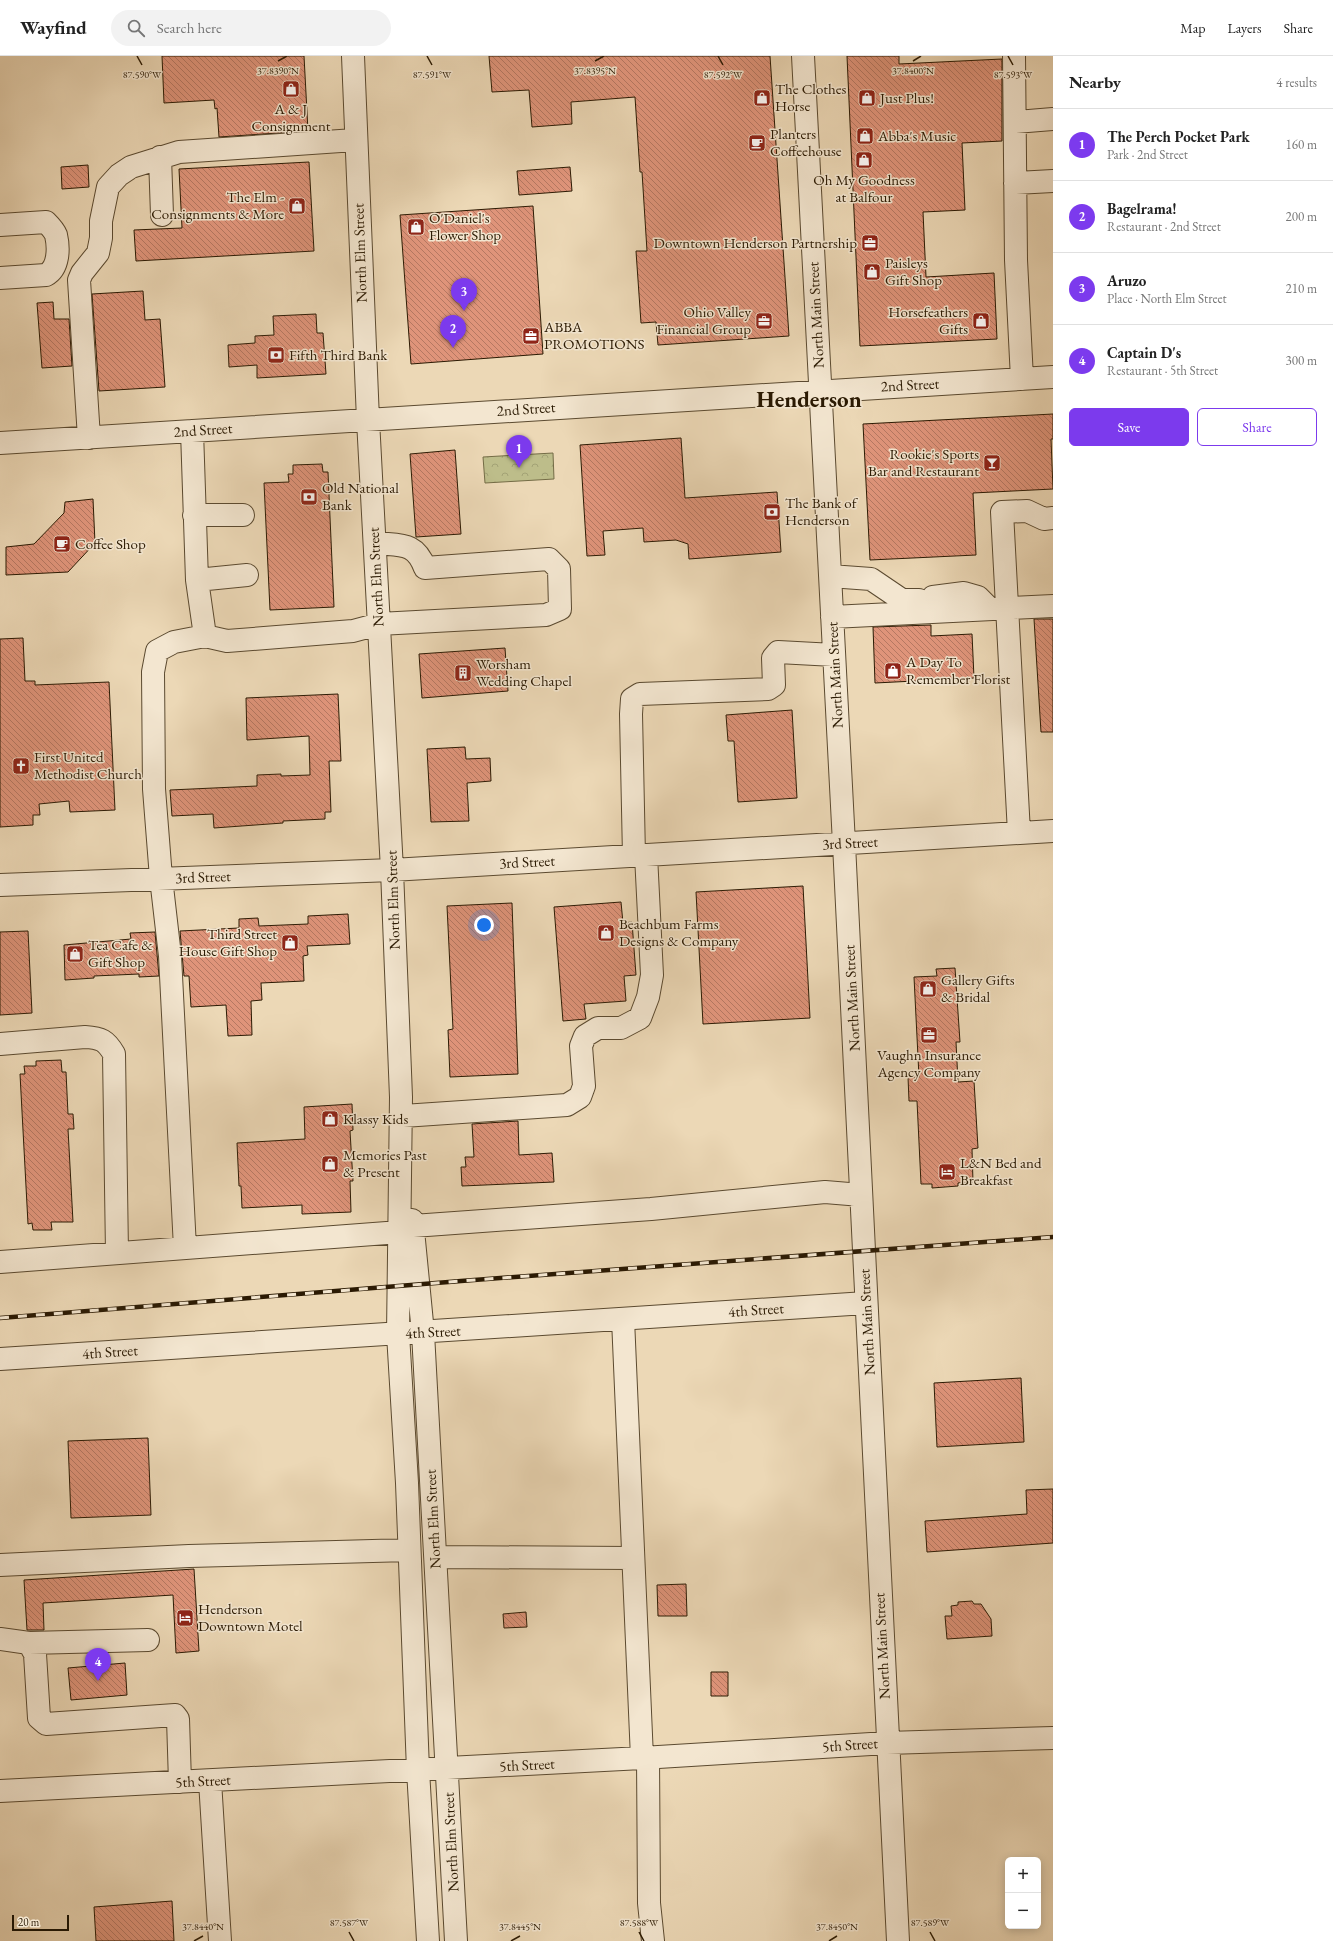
<!DOCTYPE html>
<html lang="en">
<head>
<meta charset="utf-8">
<style>
  body { margin:0; font-family:"EB Garamond",serif; background:#f2f2f2; color:#222 }
  .controls { position:absolute; right:12px; bottom:12px; display:grid; overflow:hidden; border-radius:6px; box-shadow:0 2px 10px #0003 }
  .controls button { width:36px; height:36px; display:grid; place-items:center; padding:0; border:0; border-bottom:1px solid #e0e0e0; background:#fff; color:#222; font:20px sans-serif }
  .scale { position:absolute; left:12px; bottom:10px; width:57px; box-sizing:border-box; padding-left:4px; border:2px solid #2b1a03; border-top:0; font-size:11px; line-height:14px; white-space:nowrap; color:#2b1a03; -webkit-text-stroke:3px #f3e6d0; paint-order:stroke }
  .you { position:absolute; left:484px; top:869px; width:14px; height:14px; margin:-10px; border:3px solid #fff; border-radius:50%; background:#1a73e8; box-shadow:0 0 0 6px #1a73e833 }
  .badge { display:grid; place-items:center; width:26px; height:26px; border-radius:50%; background:#7c3aed; color:#fff; font-size:13px; font-weight:700 }
  .pin { position:absolute; translate:-50% -33px; filter:drop-shadow(0 1px 2px #0008) }
  .pin::after { content:''; position:absolute; top:21px; width:14px; height:12px; background:inherit; clip-path:polygon(0 0,100% 0,50% 100%) }
  .list { margin:0; padding:0; list-style:none }
  h2 { display:flex; justify-content:space-between; align-items:center; height:52px; margin:0; padding:0 16px; font-size:17px }
  h2 small { font-size:13px; font-weight:400; color:#767676 }
  .list li { display:grid; grid-template-columns:26px 1fr auto; gap:12px; align-items:center; box-sizing:border-box; height:72px; padding:0 16px; border-top:1px solid #e0e0e0 }
  .list b { display:block; font-size:15px; white-space:nowrap }
  .list p { margin:0; font-size:13px; white-space:nowrap; color:#767676 }
  .list em { font-size:13px; font-style:normal; color:#767676 }
  .actions { display:flex; gap:8px; padding:12px 16px }
  .actions a { flex:1; padding:9px 0; border:1px solid #7c3aed; border-radius:6px; text-align:center; font-size:14px; color:#7c3aed }
  .actions .main { background:#7c3aed; color:#fff }
  .icon { flex:none; width:22px; height:22px; fill:none; stroke:currentColor; stroke-width:2; stroke-linecap:round; stroke-linejoin:round }
  .map { position:relative; flex:none; width:1053px; height:1885px; overflow:hidden }
  header { display:flex; align-items:center; gap:24px; box-sizing:border-box; height:56px; padding:0 20px; background:#fff; border-bottom:1px solid #e0e0e0 }
  header strong { font-size:19px }
  nav { display:flex; gap:22px; margin-inline-start:auto; font-size:14px }
  .search { width:280px; height:36px; background:#f2f2f2; display:flex; align-items:center; gap:10px; box-sizing:border-box; padding:0 14px; border-radius:22px; color:#767676; font-size:15px }
  main { display:flex }
  aside { flex:1; background:#fff }
  .map>svg:first-child { display:block }
</style>
</head>
<body>
<header>
<strong>Wayfind</strong>
<div class="search"><svg class="icon" aria-label="search" viewBox="0 0 24 24"><circle cx="10" cy="10" r="6"/><path d="M15 15l6 6"/></svg>Search here</div>
<nav><a>Map</a><a>Layers</a><a>Share</a></nav>
</header>
<main>
<div class="map">
<svg width="1053" height="1885" viewBox="0 0 1053 1885">
  <defs>
    <pattern id="park-crowns" width="20" height="18" patternUnits="userSpaceOnUse"><rect width="20" height="18" fill="#bdbd8a"/><path d="M2 6a3 3 0 1 1 6 0M12 15a3 3 0 1 1 6 0" fill="none" stroke="#a3a275"/></pattern>
    <pattern id="building-back-hatch" width="6" height="6" patternUnits="userSpaceOnUse"><rect width="6" height="6" fill="#df947a"/><path d="M-1 5l2 2M0 0l6 6M5-1l2 2" fill="none" stroke="#b57862"/></pattern>
  </defs>
  <rect width="100%" height="100%" fill="#ecd8b6"/>
  <filter id="stains"><feTurbulence type="fractalNoise" baseFrequency=".005" numOctaves="4"/><feColorMatrix values="0 0 0 0 .2 0 0 0 0 .09 0 0 0 0 .02 0 0 0 .5 -.17"/></filter>
  <radialGradient id="worn" r=".72"><stop offset=".6" stop-color="#630" stop-opacity="0"/><stop offset="1" stop-color="#630" stop-opacity=".3"/></radialGradient>
  <path fill="url(#park-crowns)" stroke="#746c46" d="M553 397 554 423 485 427 483 401Z"/>
  <path fill="url(#building-back-hatch)" stroke="#2b1a03" d="M162 0H304L308 75 219 81 217 52 215 53 214 44 164 47Z
    M489 0H770L789 280 658 289 656 266 641 267 636 195H647L642 116H640L635 41 571 46 572 68 532 71 529 34 492 36Z
    M847 0H899V8L1002 3V85L962 87 965 154 923 156 926 221 994 217 997 283 860 290Z
    M309 106 314 195 136 205 134 174 182 172 179 113Z
    M88 109 89 131 62 133 61 111Z
    M570 111 572 135 519 139 517 115Z
    M533 150 543 298 411 308 400 159Z
    M143 235 145 264 160 263 165 331 99 335 92 238Z
    M53 246 54 263H69L72 310 42 312 37 247Z
    M316 258 317 277H323L326 318 257 322V309L229 311 228 289 255 287V280L274 279 273 260Z
    M1053 358V383H1051L1053 433 973 437 976 499 870 504 863 368Z
    M681 382 685 442 777 436 781 496 689 503 688 488 676 484 644 486 643 472 603 475 605 499 587 500 580 389Z
    M455 394 461 478 416 481 410 398Z
    M322 408 323 416H328L334 551 270 554 264 427 289 426 288 418H293V409Z
    M93 443 95 487 68 516 6 519V491L34 488 64 457 65 446Z
    M1034 563H1053V676H1041Z
    M931 569V580L972 578 974 622 875 627 873 571Z
    M23 582 25 625H35V629L109 626 115 754 70 756 69 745 39 748 40 759H33V769L0 771V583Z
    M505 592 508 635 422 642 419 598Z
    M338 638 341 705H329L331 756H325V763L283 765V767L214 772 213 758 172 760 170 734 257 730V719L281 718V720L310 719 309 680 247 684 246 642Z
    M792 654 797 742 738 746 734 685H728L726 659Z
    M465 691 466 703 490 702 491 725 467 727 469 765 431 766 427 693Z
    M803 830 810 962 703 968 696 836Z
    M621 846 623 867 632 866 636 919 624 920 626 945 584 948 586 963 563 965 554 851Z
    M512 847 518 1018 450 1021 448 974 453 973 447 850Z
    M348 858 350 888 307 890 308 899 303 900 304 925 261 927 262 944 251 945 252 979 228 980 226 949 191 951 189 920H184L180 875 239 872V863L258 862 259 870 308 868V860Z
    M28 875 32 957 0 959V876Z
    M155 876 159 920 139 921V918L94 920V922L65 924 64 889 131 883 130 877Z
    M955 912 960 986H956L958 1026 974 1025 978 1092 972 1093 973 1126 958 1127V1130L932 1132V1128H921L917 1045H909L908 1021H919L914 921 937 920 936 913Z
    M61 1004 62 1016H66L68 1058H73L74 1073H68L73 1166H51L52 1174H33L32 1167 28 1168 20 1018H25L24 1010H36V1005Z
    M352 1048 353 1074 350 1075 353 1125H350L351 1156 302 1158V1149L242 1152 241 1130H239L237 1087 305 1083 304 1051Z
    M518 1065 519 1099 552 1097 554 1126 462 1130 461 1111H466L465 1101H474L472 1068Z
    M1021 1322 1024 1386 937 1391 934 1327Z
    M148 1382 151 1459 71 1462 68 1385Z
    M1053 1433V1487L927 1496 925 1465 1027 1458 1026 1434Z
    M194 1513 199 1595 176 1597 173 1539 43 1547 44 1574H27L24 1524Z
    M686 1528 687 1560H658L657 1529Z
    M972 1545 974 1548H981L991 1563 992 1580 947 1583 945 1560H952L951 1550 958 1549V1546Z
    M526 1556 527 1571 504 1572 503 1558Z
    M125 1607 127 1639 71 1644 68 1612Z
    M711 1616H728V1640H711Z
    M172 1845 174 1885H96L94 1851Z"/>
  <g fill="none" stroke-linecap="round" stroke-linejoin="round">
    <defs>
      <path id="minor" d="M353 0 368 364 392 814 401 1041 398 1278 407 1427 418 1714 428 1885
        M803 0 844 788 898 1885
        M1014 0 1016 204 1022 323
        M1015 66 1053 63
        M160 101 162 159
        M1015 127 1053 125
        M0 169 46 166C50 170 54 174 56 179 59 192 59 212 46 219L0 222
        M192 375 197 524 205 580
        M89 382 79 224 82 217 98 197 101 182V165L108 131 119 119 131 111 179 96 355 84
        M0 387 1053 321
        M194 459H243
        M830 520 871 523 902 544H919
        M197 524 247 519
        M933 541 964 537 978 541 990 553
        M832 561 1053 550
        M1019 777 1002 456 1027 455 1044 463 1053 462
        M634 800 631 658 632 643 640 638 768 633 774 629 773 602 778 596 834 599
        M0 829 392 814 1053 775
        M0 988 85 981C101 982 106 984 114 998L117 1197
        M403 1060 567 1049 580 1041 584 1030 581 990 585 980 598 972H621L640 962 648 941 652 919 646 799
        M412 1164 423 1277 456 1885
        M413 1170 651 1153 825 1136 861 1139
        M185 1192 170 900 161 822 154 733 153 616 157 595 174 586 205 580 227 585 353 575 379 568 546 559 560 553 559 513 549 503 425 512C415 485 400 490 375 487
        M0 1206 400 1176
        M623 1263 642 1702
        M0 1303 866 1247
        M436 1501 632 1502
        M0 1509 189 1500 409 1494
        M0 1583 29 1587 35 1598 39 1662 46 1668 175 1659 178 1663 180 1726
        M29 1587 148 1584
        M648 1701 649 1847 653 1885
        M210 1725 220 1885
        M0 1735 642 1702 887 1687 1053 1682"/>
    </defs>
    <use href="#minor" stroke="#5b4a30" stroke-width="24"/>
    <use href="#minor" stroke="#f3e6d0" stroke-width="22"/>
    <defs>
      <path id="rail" d="M0 1262 461 1225 1053 1181"/>
    </defs>
    <use href="#rail" stroke="#2b1a03" stroke-width="4.5"/>
    <use href="#rail" stroke="#f3e6d0" stroke-width="3" stroke-dasharray="9" stroke-linecap="butt"/>
  </g>
  <path fill="none" stroke="#2b1a03" stroke-width="1.5" d="M137 0 142 9M427 0 432 9M718 0 723 9M1008 0 1013 9M278 5 287 0M595 5 604 0M913 5 921 0M349 1876 354 1885M639 1876 644 1885M930 1876 935 1885M194 1885 203 1880M511 1885 520 1880M829 1885 837 1880"/>
  <defs>
    <symbol id="shop-square" viewBox="-11 -11 22 22"><rect x="-9" y="-9" width="18" height="18" rx="4" fill="#8f2418" stroke="#f3e6d0"/><path d="M-5-2.5h2.3a2.7 3.5 0 0 1 5.4 0H5L5.5 6h-11ZM-1.5-2.5h3a1.5 2.3 0 0 0-3 0Z" fill="#fff"/></symbol>
    <symbol id="cafe-square" viewBox="-11 -11 22 22"><rect x="-9" y="-9" width="18" height="18" rx="4" fill="#8f2418" stroke="#f3e6d0"/><path d="M-5.5-4.5H6V0H3Q3 3.5 0 3.5H-2.5Q-5.5 3.5-5.5 0ZM3-3.2v2h1.7v-2ZM-6 4.5H4V6H-6Z" fill="#fff"/></symbol>
    <symbol id="office-square" viewBox="-11 -11 22 22"><rect x="-9" y="-9" width="18" height="18" rx="4" fill="#8f2418" stroke="#f3e6d0"/><path d="M-6-3h4V-5.5h4V-3h4V5H-6ZM-1-4.5V-3h2v-1.5ZM-6 0V1H6V0Z" fill="#fff"/></symbol>
    <symbol id="bank-square" viewBox="-11 -11 22 22"><rect x="-9" y="-9" width="18" height="18" rx="4" fill="#8f2418" stroke="#f3e6d0"/><path d="M-6-4H6V4H-6ZM0-2.3a2.3 2.3 0 1 0 0 4.6a2.3 2.3 0 1 0 0-4.6Z" fill="#fff"/></symbol>
    <symbol id="bar-square" viewBox="-11 -11 22 22"><rect x="-9" y="-9" width="18" height="18" rx="4" fill="#8f2418" stroke="#f3e6d0"/><path d="M-6-5H6L.8 .8V4.5H3.5V6h-7V4.5H-.8V.8Z" fill="#fff"/></symbol>
    <symbol id="building-square" viewBox="-11 -11 22 22"><rect x="-9" y="-9" width="18" height="18" rx="4" fill="#8f2418" stroke="#f3e6d0"/><path d="M-4-6H4V6H1V3H-1V6H-4ZM-2.5-4.3h1.7v1.8h-1.7ZM.8-4.3h1.7v1.8H.8ZM-2.5-1h1.7V.8h-1.7ZM.8-1h1.7V.8H.8Z" fill="#fff"/></symbol>
    <symbol id="church-square" viewBox="-11 -11 22 22"><rect x="-9" y="-9" width="18" height="18" rx="4" fill="#8f2418" stroke="#f3e6d0"/><path d="M-1.2-6h2.4v3.5h3.3v2.4h-3.3V6h-2.4V-.1h-3.3v-2.4h3.3Z" fill="#fff"/></symbol>
    <symbol id="hotel-square" viewBox="-11 -11 22 22"><rect x="-9" y="-9" width="18" height="18" rx="4" fill="#8f2418" stroke="#f3e6d0"/><path d="M-6-4.5h1.5V1H6V5H4.5V3h-9V5H-6ZM-4 0a1.8 1.8 0 1 1 3.6 0ZM.5 0V-2.5h3Q6-2.5 6 0Z" fill="#fff"/></symbol>
  </defs>
  <g fill-rule="evenodd">
    <use href="#shop-square" x="281" y="23" width="20" height="20"/>
    <use href="#shop-square" x="752" y="32" width="20" height="20"/>
    <use href="#shop-square" x="857" y="32" width="20" height="20"/>
    <use href="#shop-square" x="855" y="70" width="20" height="20"/>
    <use href="#cafe-square" x="747" y="77" width="20" height="20"/>
    <use href="#shop-square" x="854" y="94" width="20" height="20"/>
    <use href="#shop-square" x="287" y="140" width="20" height="20"/>
    <use href="#shop-square" x="406" y="161" width="20" height="20"/>
    <use href="#office-square" x="860" y="177" width="20" height="20"/>
    <use href="#shop-square" x="862" y="206" width="20" height="20"/>
    <use href="#office-square" x="754" y="255" width="20" height="20"/>
    <use href="#shop-square" x="971" y="255" width="20" height="20"/>
    <use href="#office-square" x="521" y="270" width="20" height="20"/>
    <use href="#bank-square" x="266" y="289" width="20" height="20"/>
    <use href="#bar-square" x="982" y="397" width="20" height="20"/>
    <use href="#bank-square" x="299" y="431" width="20" height="20"/>
    <use href="#bank-square" x="762" y="446" width="20" height="20"/>
    <use href="#cafe-square" x="52" y="478" width="20" height="20"/>
    <use href="#shop-square" x="883" y="605" width="20" height="20"/>
    <use href="#building-square" x="453" y="607" width="20" height="20"/>
    <use href="#church-square" x="11" y="700" width="20" height="20"/>
    <use href="#shop-square" x="596" y="867" width="20" height="20"/>
    <use href="#shop-square" x="280" y="877" width="20" height="20"/>
    <use href="#shop-square" x="65" y="888" width="20" height="20"/>
    <use href="#shop-square" x="918" y="923" width="20" height="20"/>
    <use href="#office-square" x="919" y="969" width="20" height="20"/>
    <use href="#shop-square" x="320" y="1053" width="20" height="20"/>
    <use href="#shop-square" x="320" y="1098" width="20" height="20"/>
    <use href="#hotel-square" x="937" y="1106" width="20" height="20"/>
    <use href="#hotel-square" x="175" y="1552" width="20" height="20"/>
  </g>
  <g text-anchor="middle" stroke-width="3" stroke-linejoin="round" paint-order="stroke">
    <g font-size="15" fill="#2b1a03" stroke="#f3e6d0" text-anchor="start">
      <text x="775" y="38">The Clothes<tspan x="775" dy="17">Horse</tspan></text>
      <text x="880" y="47">Just Plus!</text>
      <text x="291" y="58" text-anchor="middle">A &amp; J<tspan x="291" dy="17">Consignment</tspan></text>
      <text x="770" y="83">Planters<tspan x="770" dy="17">Coffeehouse</tspan></text>
      <text x="878" y="85">Abba's Music</text>
      <text x="864" y="129" text-anchor="middle">Oh My Goodness<tspan x="864" dy="17">at Balfour</tspan></text>
      <text x="284" y="146" text-anchor="end">The Elm -<tspan x="284" dy="17">Consignments &amp; More</tspan></text>
      <text x="429" y="167">O'Daniel's<tspan x="429" dy="17">Flower Shop</tspan></text>
      <text x="857" y="192" text-anchor="end">Downtown Henderson Partnership</text>
      <text x="885" y="212">Paisleys<tspan x="885" dy="17">Gift Shop</tspan></text>
      <text x="751" y="261" text-anchor="end">Ohio Valley<tspan x="751" dy="17">Financial Group</tspan></text>
      <text x="968" y="261" text-anchor="end">Horsefeathers<tspan x="968" dy="17">Gifts</tspan></text>
      <text x="544" y="276">ABBA<tspan x="544" dy="17">PROMOTIONS</tspan></text>
      <text x="289" y="304">Fifth Third Bank</text>
      <text x="979" y="403" text-anchor="end">Rookie's Sports<tspan x="979" dy="17">Bar and Restaurant</tspan></text>
      <text x="322" y="437">Old National<tspan x="322" dy="17">Bank</tspan></text>
      <text x="785" y="452">The Bank of<tspan x="785" dy="17">Henderson</tspan></text>
      <text x="75" y="493">Coffee Shop</text>
      <text x="906" y="611">A Day To<tspan x="906" dy="17">Remember Florist</tspan></text>
      <text x="476" y="613">Worsham<tspan x="476" dy="17">Wedding Chapel</tspan></text>
      <text x="34" y="706">First United<tspan x="34" dy="17">Methodist Church</tspan></text>
      <text x="619" y="873">Beachbum Farms<tspan x="619" dy="17">Designs &amp; Company</tspan></text>
      <text x="277" y="883" text-anchor="end">Third Street<tspan x="277" dy="17">House Gift Shop</tspan></text>
      <text x="88" y="894">Tea Cafe &amp;<tspan x="88" dy="17">Gift Shop</tspan></text>
      <text x="941" y="929">Gallery Gifts<tspan x="941" dy="17">&amp; Bridal</tspan></text>
      <text x="929" y="1004" text-anchor="middle">Vaughn Insurance<tspan x="929" dy="17">Agency Company</tspan></text>
      <text x="343" y="1068">Klassy Kids</text>
      <text x="343" y="1104">Memories Past<tspan x="343" dy="17">&amp; Present</tspan></text>
      <text x="960" y="1112">L&amp;N Bed and<tspan x="960" dy="17">Breakfast</tspan></text>
      <text x="198" y="1558">Henderson<tspan x="198" dy="17">Downtown Motel</tspan></text>
    </g>
    <g font-size="15" fill="#2b1a03" stroke="#f3e6d0">
      <text transform="translate(360 197) rotate(-92)" y="5">North Elm Street</text>
      <text transform="translate(816 259) rotate(-93)" y="5">North Main Street</text>
      <text transform="translate(910 329) rotate(-3)" y="5">2nd Street</text>
      <text transform="translate(526 353) rotate(-4)" y="5">2nd Street</text>
      <text transform="translate(203 374) rotate(-4)" y="5">2nd Street</text>
      <text transform="translate(376 521) rotate(-93)" y="5">North Elm Street</text>
      <text transform="translate(835 619) rotate(-93)" y="5">North Main Street</text>
      <text transform="translate(850 787) rotate(-3)" y="5">3rd Street</text>
      <text transform="translate(527 806) rotate(-3)" y="5">3rd Street</text>
      <text transform="translate(203 821) rotate(-2)" y="5">3rd Street</text>
      <text transform="translate(393 844) rotate(-92)" y="5">North Elm Street</text>
      <text transform="translate(852 942) rotate(-93)" y="5">North Main Street</text>
      <text transform="translate(756 1254) rotate(-4)" y="5">4th Street</text>
      <text transform="translate(867 1266) rotate(-93)" y="5">North Main Street</text>
      <text transform="translate(433 1276) rotate(-3)" y="5">4th Street</text>
      <text transform="translate(110 1296) rotate(-4)" y="5">4th Street</text>
      <text transform="translate(433 1463) rotate(-93)" y="5">North Elm Street</text>
      <text transform="translate(882 1590) rotate(-93)" y="5">North Main Street</text>
      <text transform="translate(850 1689) rotate(-4)" y="5">5th Street</text>
      <text transform="translate(527 1709) rotate(-3)" y="5">5th Street</text>
      <text transform="translate(203 1725) rotate(-3)" y="5">5th Street</text>
      <text transform="translate(451 1786) rotate(-93)" y="5">North Elm Street</text>
    </g>
    <g font-size="23" font-weight="bold" fill="#2b1a03" stroke="#f3e6d0">
      <text x="809" y="351">Henderson</text>
    </g>
  </g>
  <g font-size="10" text-anchor="middle" fill="#2b1a03" stroke="#f3e6d0" stroke-width="3" stroke-linejoin="round" paint-order="stroke">
    <text x="278" y="18">37.8390°N</text>
    <text x="595" y="18">37.8395°N</text>
    <text x="913" y="18">37.8400°N</text>
    <text x="723" y="22">87.592°W</text>
    <text x="1013" y="22">87.593°W</text>
    <text x="142" y="22">87.590°W</text>
    <text x="432" y="22">87.591°W</text>
    <text x="349" y="1870">87.587°W</text>
    <text x="639" y="1870">87.588°W</text>
    <text x="930" y="1870">87.589°W</text>
    <text x="203" y="1874">37.8440°N</text>
    <text x="520" y="1874">37.8445°N</text>
    <text x="837" y="1874">37.8450°N</text>
  </g>
  <rect width="100%" height="100%" filter="url(#stains)"/>
  <rect width="100%" height="100%" fill="url(#worn)"/>
</svg>
<div class="controls">
<button>+</button>
<button>−</button>
</div>
<div class="scale">20 m</div>
<div class="you"></div>
<div class="pin badge" style="left:519px;top:412px">1</div>
<div class="pin badge" style="left:453px;top:292px">2</div>
<div class="pin badge" style="left:464px;top:255px">3</div>
<div class="pin badge" style="left:98px;top:1625px">4</div>
</div>
<aside>
<h2>Nearby<small>4 results</small></h2>
<ul class="list">
<li><span class="badge">1</span><div><b>The Perch Pocket Park</b><p>Park · 2nd Street</p></div><em>160 m</em></li>
<li><span class="badge">2</span><div><b>Bagelrama!</b><p>Restaurant · 2nd Street</p></div><em>200 m</em></li>
<li><span class="badge">3</span><div><b>Aruzo</b><p>Place · North Elm Street</p></div><em>210 m</em></li>
<li><span class="badge">4</span><div><b>Captain D's</b><p>Restaurant · 5th Street</p></div><em>300 m</em></li>
</ul>
<div class="actions"><a class="main">Save</a><a>Share</a></div>
</aside>
</main>
</body>
</html>
